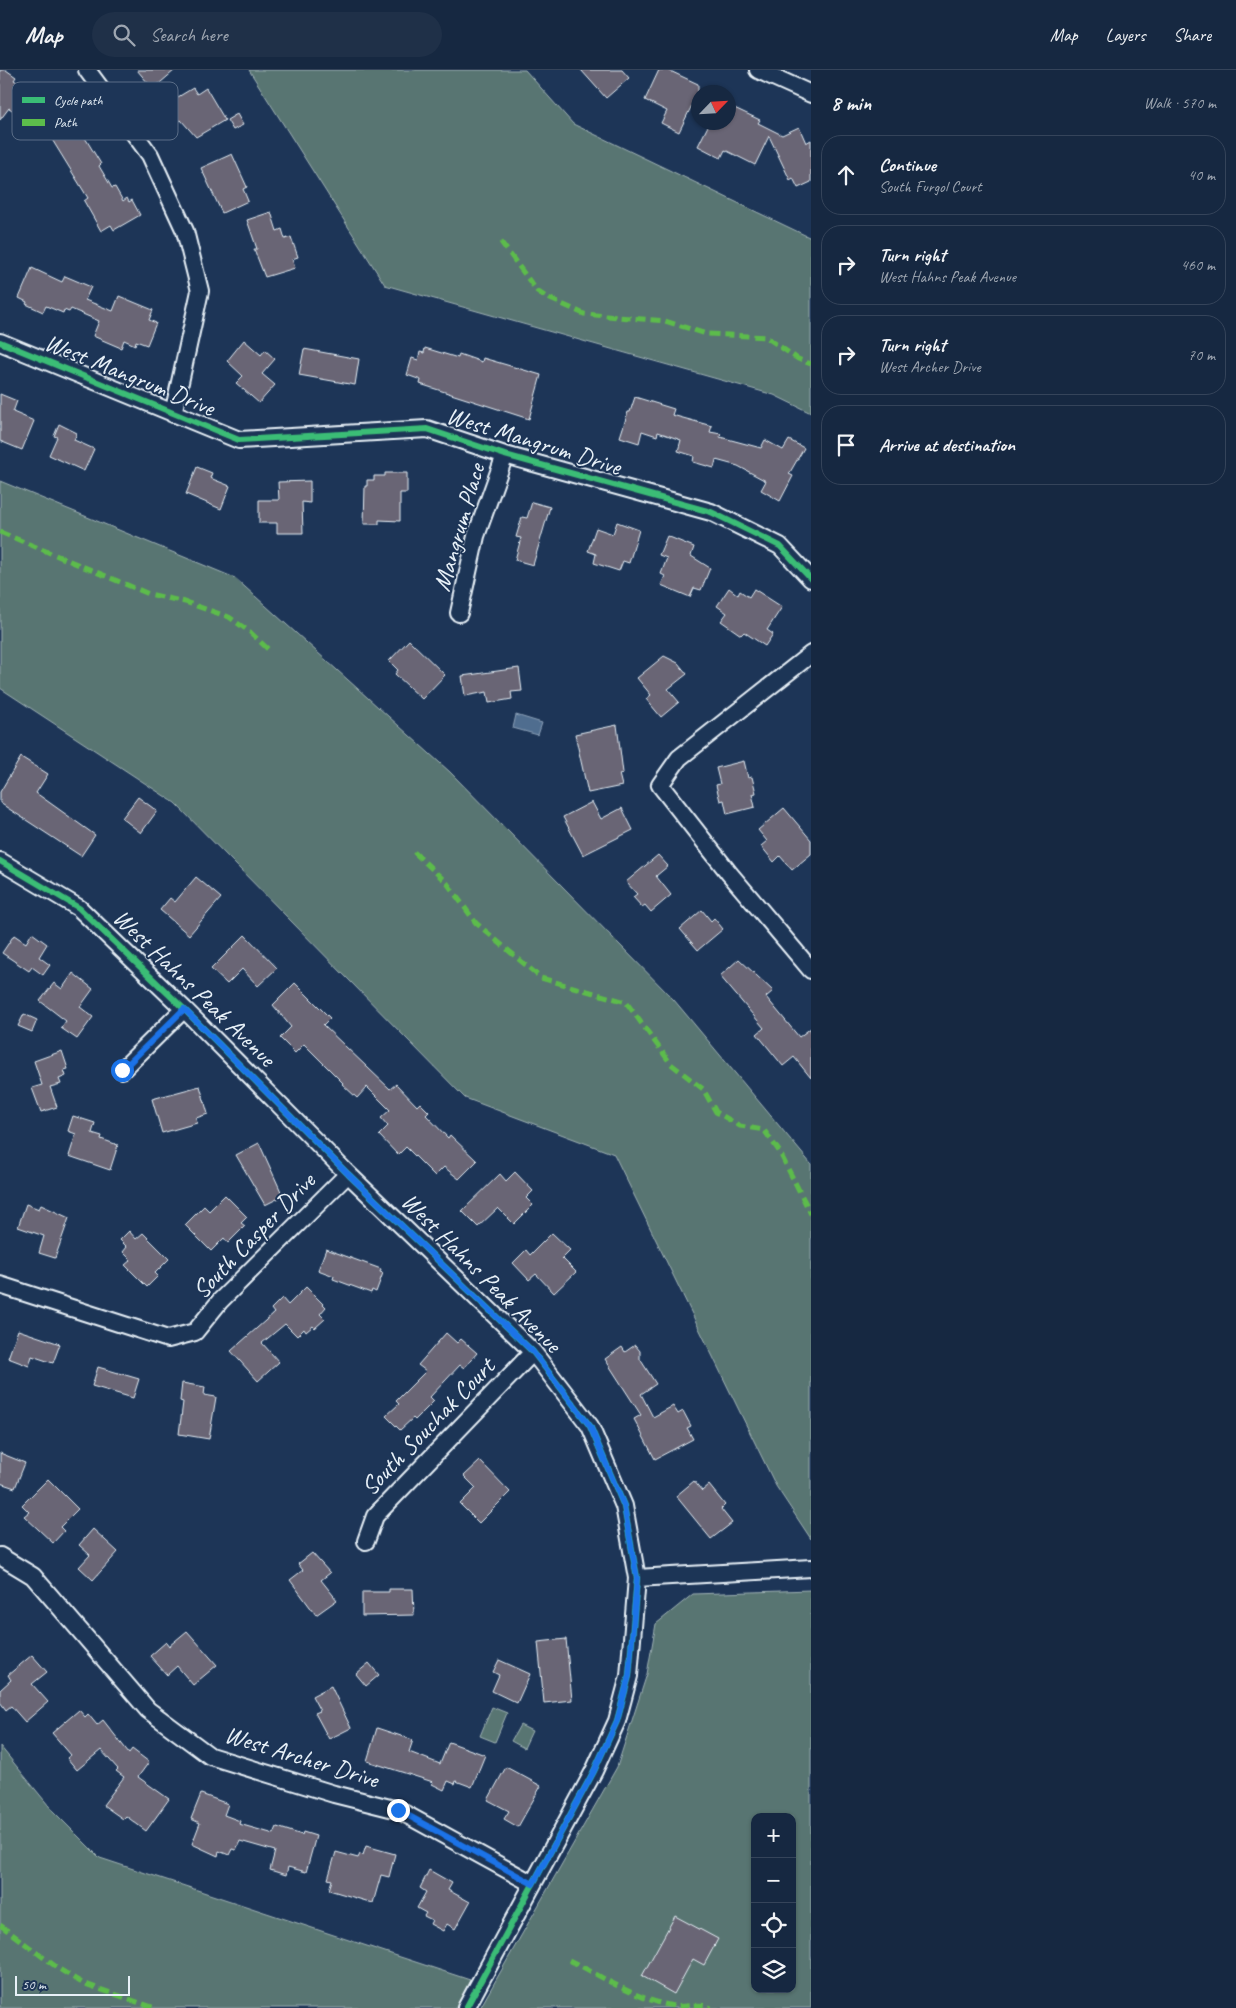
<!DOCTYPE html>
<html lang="en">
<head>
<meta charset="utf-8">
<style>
  body { margin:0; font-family:Caveat,sans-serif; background:#1f3048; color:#f1f3f6 }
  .controls { position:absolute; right:15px; bottom:15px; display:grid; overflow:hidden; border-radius:10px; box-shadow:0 1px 4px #0004 }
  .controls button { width:45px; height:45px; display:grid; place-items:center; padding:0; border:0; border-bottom:1px solid #35445a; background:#162841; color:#f1f3f6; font:25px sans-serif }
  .compass { position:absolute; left:691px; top:15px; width:45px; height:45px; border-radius:50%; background:#162841; box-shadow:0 1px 4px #0004; rotate:65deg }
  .scale { position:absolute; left:15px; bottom:12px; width:115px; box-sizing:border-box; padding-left:5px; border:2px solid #e8f1f8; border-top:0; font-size:14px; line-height:18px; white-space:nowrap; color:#e8f1f8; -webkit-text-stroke:4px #1d3557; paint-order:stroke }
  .stop { position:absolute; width:15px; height:15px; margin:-11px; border:4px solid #1a73e8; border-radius:50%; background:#fff }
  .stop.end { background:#1a73e8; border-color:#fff; box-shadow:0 1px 5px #0008 }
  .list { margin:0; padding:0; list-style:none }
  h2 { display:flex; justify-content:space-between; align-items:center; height:65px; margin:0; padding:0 20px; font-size:21px }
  h2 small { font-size:16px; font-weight:400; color:#9ea6b1 }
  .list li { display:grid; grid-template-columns:32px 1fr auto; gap:15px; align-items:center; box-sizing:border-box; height:80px; margin:0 10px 10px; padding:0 10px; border:1px solid #35445a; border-radius:20px }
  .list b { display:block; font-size:19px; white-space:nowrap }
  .list p { margin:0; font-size:16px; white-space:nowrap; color:#9ea6b1 }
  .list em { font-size:16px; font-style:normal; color:#9ea6b1 }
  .icon { flex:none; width:28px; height:28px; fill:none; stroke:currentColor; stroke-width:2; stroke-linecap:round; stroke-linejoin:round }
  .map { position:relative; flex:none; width:811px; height:1938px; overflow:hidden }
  header { display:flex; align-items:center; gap:30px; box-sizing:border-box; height:70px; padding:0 25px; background:#162841; border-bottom:1px solid #35445a }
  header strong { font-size:24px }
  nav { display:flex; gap:28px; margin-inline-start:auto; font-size:18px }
  .search { width:350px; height:45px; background:#1f3048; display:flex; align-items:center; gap:12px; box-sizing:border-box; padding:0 18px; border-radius:28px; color:#9ea6b1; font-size:19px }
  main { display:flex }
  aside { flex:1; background:#162841 }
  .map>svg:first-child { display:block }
</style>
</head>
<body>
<header>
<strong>Map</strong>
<div class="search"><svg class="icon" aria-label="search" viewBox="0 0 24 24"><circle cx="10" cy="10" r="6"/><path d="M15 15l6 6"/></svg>Search here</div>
<nav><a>Map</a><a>Layers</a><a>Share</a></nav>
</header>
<main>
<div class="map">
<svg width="811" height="1938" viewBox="0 0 811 1938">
  <rect width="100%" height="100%" fill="#1d3557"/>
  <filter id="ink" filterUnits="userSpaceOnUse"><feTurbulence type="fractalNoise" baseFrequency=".02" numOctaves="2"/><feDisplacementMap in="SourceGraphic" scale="10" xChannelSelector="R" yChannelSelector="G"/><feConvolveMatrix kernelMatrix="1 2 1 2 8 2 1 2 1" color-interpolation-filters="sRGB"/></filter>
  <g filter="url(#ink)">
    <path fill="#597572" stroke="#a0b3b5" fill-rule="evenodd" d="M249 0H525L573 54 811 168V343L774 325 385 215Z
      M0 411 235 508 450 702 674 930 811 1094V1469L776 1416 614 1084 465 1028 175 733 0 618Z
      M811 1520V1938H480L617 1697 647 1604 656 1554 693 1524ZM755 1747H792V1919H755Z
      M492 1637 507 1643 495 1672 480 1666Z
      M520 1655 532 1661 524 1678 511 1671Z
      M0 1676 53 1741 100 1788 470 1910 457 1938H0Z"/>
    <path fill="#506d8f" stroke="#8da2b9" d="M516 645 542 653 538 665 513 658Z"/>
    <path fill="#696574" stroke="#e8f1f8" d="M0 0H6L16 7 14 10 31 22 17 43 9 38 0 50Z
      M137 0H175L153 19Z
      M581 0H622L629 8 606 28Z
      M659 0H668L698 14V36L693 33 679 62 661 53 667 41 645 30Z
      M193 18 197 24 206 18 225 50 196 67 181 50 174 54 163 36Z
      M728 35 760 50 758 53 782 65 799 57 806 73 811 70V112L798 118 793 108 790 110 769 66 755 95 725 80 721 88 698 76 710 52H728Z
      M237 44 243 55 233 60 227 50Z
      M73 48 101 94 99 96 112 118 115 117 123 131 127 128 129 132 132 130 140 145 114 160 111 155 101 161 84 131 88 128 48 63Z
      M232 84 247 117 243 119 248 131 222 143 201 98Z
      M271 142 277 161 282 159 285 169 291 167 298 187 292 189 295 198 265 207 254 179H257L247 150Z
      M32 198 62 212 65 206 91 217 85 230 113 241 119 226 153 240 149 250 156 253 147 275 136 271 135 275 124 270 121 278 93 266 99 251 71 239 69 242 64 240 63 243 46 236 43 242 26 234 27 232 19 228Z
      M244 270 261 285 265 280 275 289 262 304 275 315 259 333 236 313 243 306 227 291Z
      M425 278 458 288 459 284 482 292 483 288 541 305 529 349 420 314 421 310 407 305 412 288 418 290 420 282 424 283Z
      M304 279 359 289 355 315 299 305Z
      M0 324 17 331 13 342 34 351 22 380 0 371Z
      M635 327 674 339 672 345 712 356 710 362 721 364 720 367 761 378 765 370 783 380 789 370 804 378 789 404 793 406 780 431 761 420 766 411 738 396 716 390 714 398 693 392 694 386 678 381 681 370 658 362 657 366 642 361 639 373 620 367 628 342H630Z
      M59 354 77 363 74 370 94 379 84 401 49 385 57 367 54 366Z
      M197 397 212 403 210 408 230 416 221 439 186 424Z
      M385 403H407V423H400V451L379 450V454H364L365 416H367V410H374V406H385Z
      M310 411V433L302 432 303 463H277V453H259V430H279L278 412Z
      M532 432 550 437 533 495 515 490 521 468 516 467 522 447 527 448Z
      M617 452 639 460 629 493 623 491 619 501 594 493 596 484 588 481 596 458 613 464Z
      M667 466 694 477 691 486 710 498 701 520 694 518 690 527 661 515 665 506 661 504 667 488 659 485Z
      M729 518 738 525 740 521 749 527 754 519 782 537 767 560 773 564 765 576 744 562 741 565 721 551 727 543 717 536Z
      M409 570 445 605 422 629 395 604 398 600 389 591Z
      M664 586 678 593 687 604 668 619 679 632 661 647 646 629 651 625 637 608Z
      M519 598 522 621 511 622 512 629 489 633 487 622 465 626 462 606Z
      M617 655 623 703 619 704 622 716 588 723 575 664Z
      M21 687 48 704 36 723 95 765 81 786 0 733V722Z
      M744 691 748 708 752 707 756 723 752 724 755 737 727 744 724 730 720 731 716 715 720 714 716 698Z
      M138 727 157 741 141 763 122 748Z
      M592 732 601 749 622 738 633 760 583 785 563 747Z
      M784 738 811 770V784L792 800 780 786 774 792 761 776 767 771 758 760Z
      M658 785 668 796 656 806 671 825 651 842 645 835 642 837 633 827 637 824 626 812Z
      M196 807 221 828 189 865 160 840 170 828 175 832Z
      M702 840 711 851 714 848 723 859 698 880 680 859Z
      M32 863 47 874 39 887 50 895 43 905 32 897 29 901 2 883 14 865 26 873Z
      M245 865 277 898 258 916 242 899 227 914 211 899Z
      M739 889 773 921 766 927 799 967 811 958V1008L794 987 783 996 757 964 764 958 720 906Z
      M73 903 93 919 80 937 93 947 77 969 61 958 66 951 40 931 54 913 62 919Z
      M295 913 330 948 323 955 390 1019 396 1014 417 1036 420 1033 429 1042 426 1045 448 1068 450 1065 477 1091 459 1109 444 1097 435 1106 406 1077 398 1085 379 1065 388 1056 381 1048 390 1040 367 1017 357 1028 342 1014 343 1013 304 974 295 983 280 968 291 957 273 935Z
      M24 944 37 950 32 962 18 956Z
      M62 981 68 999 64 1000 66 1006 59 1009 61 1014 50 1017 57 1037 41 1042 32 1018 42 1015 34 991Z
      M200 1016 208 1044 196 1048 197 1053 162 1063 152 1029Z
      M73 1046 95 1053 92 1063 102 1066 101 1069 118 1075 110 1100 69 1086 76 1064 68 1061Z
      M259 1073 283 1126 265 1135 236 1085Z
      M515 1102 533 1121 526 1128 533 1135 514 1154 498 1138 478 1157 462 1141 500 1104 506 1111Z
      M225 1125 247 1147 241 1153 245 1156 228 1173 224 1168 211 1181 185 1155 204 1136 209 1141Z
      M26 1134 39 1139 41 1135 69 1148 55 1188 39 1183 44 1166 18 1157Z
      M129 1161 136 1169 143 1163 169 1189 155 1203 158 1206 147 1217 125 1195 131 1190 123 1182 127 1177 120 1170Z
      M552 1163 570 1180 562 1188 576 1202 554 1223 536 1204 529 1210 513 1193 526 1180 530 1185Z
      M326 1179 381 1199 380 1202 383 1203 376 1222 372 1220 371 1223 333 1209 334 1206 318 1200Z
      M306 1217 326 1237 320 1244 325 1249 315 1258 313 1256 306 1262 304 1259 297 1266 285 1254 262 1273 279 1292 258 1311 231 1281 274 1243 271 1239 282 1228 288 1235Z
      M18 1260 60 1274 53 1293 32 1286 29 1296 8 1288Z
      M446 1263 457 1273 461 1269 477 1283 464 1298 460 1295 430 1327 434 1331 415 1350 413 1348 400 1360 386 1346 399 1334 396 1331 426 1301 418 1295Z
      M635 1275 640 1281V1289L656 1314 641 1324 653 1347 673 1336 678 1344 683 1341 691 1356 687 1358 693 1369 655 1389 634 1349 641 1345 605 1289 622 1277 625 1282Z
      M98 1297 139 1309 133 1328 92 1316Z
      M182 1313 205 1317 204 1325 216 1327 209 1369 179 1364 183 1332 180 1331Z
      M0 1383 25 1393 15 1418 0 1413Z
      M480 1391 510 1422 479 1453 460 1434 476 1418 464 1406Z
      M48 1409 78 1439 60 1457 64 1461 53 1473 24 1446 29 1442 22 1435Z
      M694 1411 702 1421 709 1415 725 1435 721 1439 732 1453 711 1469 676 1426Z
      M93 1459 118 1482 93 1510 79 1497 90 1485 79 1475Z
      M312 1483 330 1503 321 1510 337 1530 316 1545 290 1510 303 1500 298 1494Z
      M389 1519H413L414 1545 362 1546V1522H389Z
      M187 1561 217 1595 193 1615 177 1596 167 1605 150 1586 166 1572 169 1576Z
      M566 1569 572 1630 544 1633 538 1572Z
      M32 1585 47 1602 32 1614 48 1632 25 1652 11 1636 6 1640 0 1632V1620L11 1610 8 1605Z
      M499 1590 530 1604 517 1633 492 1621 499 1605 493 1602Z
      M369 1593 379 1605 366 1616 356 1604Z
      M331 1616 351 1658 329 1669 315 1643 320 1641 312 1626Z
      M79 1640 85 1647 88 1644 97 1655 103 1650 129 1683 132 1679 149 1692 138 1707 169 1729 146 1761 126 1746 123 1749 103 1735 124 1707 116 1701 118 1699 101 1680 77 1700 67 1688 71 1685 52 1663Z
      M377 1658 413 1670 409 1682 440 1694 449 1672 485 1685 472 1717 456 1711 455 1714 448 1711 444 1720 432 1714 433 1712 367 1691Z
      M506 1697 541 1716 518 1757 504 1749 509 1741 488 1730Z
      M201 1724 228 1734 224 1745 240 1751 239 1754 274 1764 277 1757 302 1765 303 1762 316 1766 306 1802 288 1797 286 1805 270 1800 275 1781 240 1771 236 1780 232 1779 229 1785 219 1781 218 1786 192 1774 200 1753 191 1749Z
      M366 1776 395 1784 389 1807 381 1805 373 1833 329 1820 332 1810 328 1809 336 1782 358 1788 360 1784 363 1785Z
      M429 1800 452 1813 448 1820 470 1832 455 1859 447 1854 443 1861 430 1854 432 1850 424 1846 426 1843 417 1838 426 1822 420 1818Z
      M675 1846 718 1869 704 1895 693 1889 674 1924 642 1906Z"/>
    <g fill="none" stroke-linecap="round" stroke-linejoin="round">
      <defs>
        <path id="minor" d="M87 0 150 85 185 161 200 221 173 344
          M758 0 811 24
          M0 272 239 370 427 359 505 385 711 442 780 476 811 509
          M459 543 476 466 505 385
          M811 584 679 688 660 715 729 803 811 900
          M0 791 79 838 184 939 348 1104 533 1282 590 1356 624 1436 637 1508 629 1606 617 1651 594 1701 466 1938
          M122 1000 184 939
          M0 1215 168 1269 195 1262 220 1231 348 1104
          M366 1471 375 1446 533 1282
          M0 1486 33 1506 148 1640 210 1686 334 1724 398 1740 533 1814
          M637 1508 811 1498"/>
      </defs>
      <use href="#minor" stroke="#e8f1f8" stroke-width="20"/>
      <use href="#minor" stroke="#1d3557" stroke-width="16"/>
      <path stroke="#5cbc4b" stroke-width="5" stroke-dasharray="10 5" stroke-linecap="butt" d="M501 172 537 221 546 227 584 244 665 251 706 264 766 267 798 289 811 294
        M0 462 149 524 185 532 229 547 250 562 270 581
        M414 782 447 813 476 853 541 908 626 932 671 994 703 1019 716 1042 740 1056 764 1060 779 1081 811 1144
        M0 1855 59 1899 82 1913 155 1938
        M569 1890C603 1907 635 1929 673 1936 685 1938 701 1932 711 1938"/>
      <defs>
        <path id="cycleway" d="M0 272 239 370 427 359 505 385 711 442 780 476 811 509
          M0 791 79 838 184 939 348 1104 533 1282 590 1356 624 1436 637 1508 629 1606 617 1651 594 1701 466 1938"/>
      </defs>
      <use href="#cycleway" stroke="#1d3557" stroke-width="9"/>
      <use href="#cycleway" stroke="#3abd76" stroke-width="6"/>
    </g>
  </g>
  <g fill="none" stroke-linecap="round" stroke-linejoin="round" filter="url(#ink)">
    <path stroke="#1a73e8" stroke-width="6" d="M122 1000 184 939 348 1104 533 1282 590 1356 624 1436 637 1508 629 1606 617 1651 594 1701 533 1814 398 1740"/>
  </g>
  <g text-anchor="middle" stroke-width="4" stroke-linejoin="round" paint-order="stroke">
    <g font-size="25" fill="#e8f1f8" stroke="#1d3557">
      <text transform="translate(130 304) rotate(22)" y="9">West Mangrum Drive</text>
      <text transform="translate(534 370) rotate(17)" y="9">West Mangrum Drive</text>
      <text transform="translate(458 457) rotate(-74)" y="9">Mangrum Place</text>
      <text transform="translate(195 917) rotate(44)" y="9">West Hahns Peak Avenue</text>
      <text transform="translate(253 1165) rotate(-46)" y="9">South Casper Drive</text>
      <text transform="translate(482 1202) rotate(45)" y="9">West Hahns Peak Avenue</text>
      <text transform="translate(427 1356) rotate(-46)" y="9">South Souchak Court</text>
      <text transform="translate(302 1686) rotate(17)" y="9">West Archer Drive</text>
    </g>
  </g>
  <rect x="12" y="12" width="166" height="58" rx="8" fill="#1d3557" stroke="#5a6d87" stroke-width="1"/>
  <rect x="22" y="27" width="23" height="6" fill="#3abd76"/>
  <rect x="22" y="49" width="23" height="7" fill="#5cbc4b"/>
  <g font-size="14" fill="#e8f1f8">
    <text x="54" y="35">Cycle path</text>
    <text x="54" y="57">Path</text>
  </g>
</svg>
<div class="controls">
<button>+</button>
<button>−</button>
<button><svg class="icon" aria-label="locate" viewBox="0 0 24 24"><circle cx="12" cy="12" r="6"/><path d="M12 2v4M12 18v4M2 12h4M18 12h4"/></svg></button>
<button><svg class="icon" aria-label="layers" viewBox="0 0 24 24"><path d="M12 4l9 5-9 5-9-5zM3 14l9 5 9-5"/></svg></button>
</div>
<svg class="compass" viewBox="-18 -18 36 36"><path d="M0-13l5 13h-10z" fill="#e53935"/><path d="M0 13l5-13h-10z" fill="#9ea6b1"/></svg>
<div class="scale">50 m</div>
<div class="stop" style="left:122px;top:1000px"></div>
<div class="stop end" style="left:398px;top:1740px"></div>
</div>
<aside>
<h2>8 min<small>Walk · 570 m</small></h2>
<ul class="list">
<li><svg class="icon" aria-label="ahead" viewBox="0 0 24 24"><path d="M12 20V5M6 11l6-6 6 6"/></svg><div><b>Continue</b><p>South Furgol Court</p></div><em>40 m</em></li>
<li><svg class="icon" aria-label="right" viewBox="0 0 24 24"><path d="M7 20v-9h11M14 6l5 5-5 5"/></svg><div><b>Turn right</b><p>West Hahns Peak Avenue</p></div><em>460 m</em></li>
<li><svg class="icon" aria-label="right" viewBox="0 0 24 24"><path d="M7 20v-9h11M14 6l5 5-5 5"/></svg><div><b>Turn right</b><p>West Archer Drive</p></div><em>70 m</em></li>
<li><svg class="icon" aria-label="arrive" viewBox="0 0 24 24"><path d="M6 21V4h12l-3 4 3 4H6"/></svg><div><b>Arrive at destination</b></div></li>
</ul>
</aside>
</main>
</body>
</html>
